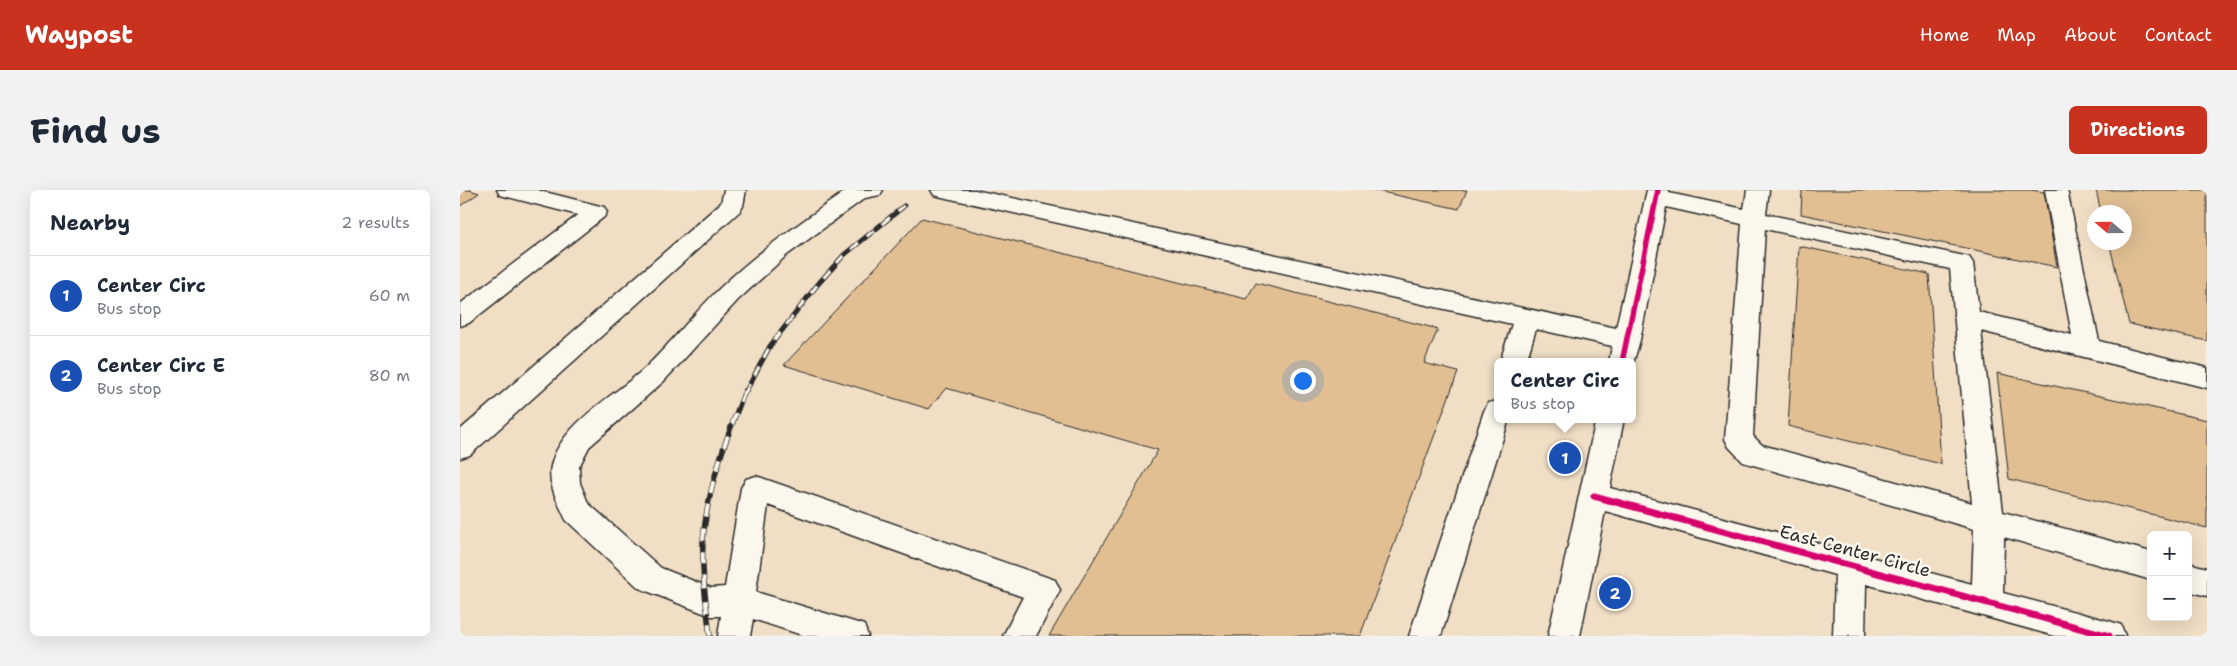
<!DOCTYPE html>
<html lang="en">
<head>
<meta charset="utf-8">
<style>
  body { margin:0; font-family:"Shantell Sans",sans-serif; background:#f2f2f3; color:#1f2937 }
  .controls { position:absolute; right:15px; bottom:15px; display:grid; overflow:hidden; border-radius:8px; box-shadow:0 5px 20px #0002 }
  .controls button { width:45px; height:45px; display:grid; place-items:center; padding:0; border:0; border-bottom:1px solid #e0e1e3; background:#fff; color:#1f2937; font:25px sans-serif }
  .compass { position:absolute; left:1627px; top:15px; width:45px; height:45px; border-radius:50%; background:#fff; box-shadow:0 5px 20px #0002; rotate:290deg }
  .you { position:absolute; left:842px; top:190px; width:18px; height:18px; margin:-12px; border:4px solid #fff; border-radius:50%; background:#1a73e8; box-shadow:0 0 0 8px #1a73e833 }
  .badge { display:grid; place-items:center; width:32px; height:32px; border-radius:50%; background:#c8321e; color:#fff; font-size:16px; font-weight:700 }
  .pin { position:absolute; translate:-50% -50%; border:2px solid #fff; box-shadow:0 1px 5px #0006 }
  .popup { position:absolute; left:1034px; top:168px; width:142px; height:65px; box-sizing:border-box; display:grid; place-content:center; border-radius:8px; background:#fff; filter:drop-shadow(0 1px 4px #0005); font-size:16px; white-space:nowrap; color:#747a83 }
  .popup b { font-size:19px; color:#1f2937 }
  .popup::after { content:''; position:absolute; left:50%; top:100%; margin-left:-10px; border:10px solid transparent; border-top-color:#fff }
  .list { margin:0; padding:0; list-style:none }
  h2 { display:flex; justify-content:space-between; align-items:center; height:65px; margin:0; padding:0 20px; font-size:21px }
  h2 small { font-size:16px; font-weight:400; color:#747a83 }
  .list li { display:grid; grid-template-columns:32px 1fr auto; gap:15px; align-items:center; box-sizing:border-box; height:80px; padding:0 20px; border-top:1px solid #e0e1e3 }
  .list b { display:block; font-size:19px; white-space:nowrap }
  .list p { margin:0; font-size:16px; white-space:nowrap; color:#747a83 }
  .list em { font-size:16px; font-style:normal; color:#747a83 }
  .map { position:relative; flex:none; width:1747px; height:446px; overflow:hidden; border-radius:8px }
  header { display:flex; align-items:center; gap:30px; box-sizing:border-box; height:70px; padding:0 25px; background:#c8321e; color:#fff }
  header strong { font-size:24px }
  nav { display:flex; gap:28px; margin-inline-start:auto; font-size:18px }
  .intro { display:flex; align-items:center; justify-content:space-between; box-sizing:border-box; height:120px; padding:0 30px }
  h1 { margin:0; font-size:35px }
  .button { padding:12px 22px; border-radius:8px; background:#c8321e; color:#fff; font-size:18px; font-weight:700 }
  main { display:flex; gap:30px; padding:0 30px }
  aside { flex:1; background:#fff; border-radius:8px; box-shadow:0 5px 20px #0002 }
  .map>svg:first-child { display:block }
</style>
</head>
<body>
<header>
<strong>Waypost</strong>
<nav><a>Home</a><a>Map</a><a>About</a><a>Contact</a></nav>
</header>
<div class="intro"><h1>Find us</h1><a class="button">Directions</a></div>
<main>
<aside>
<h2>Nearby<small>2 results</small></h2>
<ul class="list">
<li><span class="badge" style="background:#1a4fb4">1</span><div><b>Center Circ</b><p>Bus stop</p></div><em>60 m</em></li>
<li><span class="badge" style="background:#1a4fb4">2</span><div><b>Center Circ E</b><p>Bus stop</p></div><em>80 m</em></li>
</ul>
</aside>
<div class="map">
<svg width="1747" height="446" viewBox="0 0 1747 446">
  <rect width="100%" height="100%" fill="#f6ecda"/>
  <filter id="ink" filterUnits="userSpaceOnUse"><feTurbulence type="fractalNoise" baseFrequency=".02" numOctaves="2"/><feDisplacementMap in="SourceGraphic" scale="10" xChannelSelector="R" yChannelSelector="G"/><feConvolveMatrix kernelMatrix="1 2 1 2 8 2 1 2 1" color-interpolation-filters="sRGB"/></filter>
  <g filter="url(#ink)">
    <path fill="#f0dec5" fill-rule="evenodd" d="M0 0H1747V446H0ZM1634 22H1664V52H1634ZM1038 172H1172V229H1038ZM1691 345H1728V427H1691Z"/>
    <path fill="#e1bf93" stroke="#2b2b2b" d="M0 0H10L19 3 0 16Z
      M913 0H1007L999 19Z
      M1342 0H1571L1584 2 1597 77 1341 24Z
      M1636 0H1747V151L1669 134 1649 52H1664V22H1641Z
      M462 28 786 109 796 93 978 139 964 173 998 182 900 446H589L698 260 486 198 469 219 324 175Z
      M1339 56 1469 84 1481 274 1328 236Z
      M1537 183 1747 230V338L1549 289Z"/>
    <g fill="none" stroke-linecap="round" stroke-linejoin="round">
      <defs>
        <path id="minor" d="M37 0H77L144 17 147 22 144 27 9 133 0 136V114L118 25 40 5Z
          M264 0H286L283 16 280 21 10 265 0 268V240L261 13Z
          M387 0H423L420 5 405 8 327 65 278 110 204 191 129 257 119 277 120 293 128 313 201 378 251 398 265 397 281 298 286 289 296 286 595 390 600 400 576 446H543L563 407 308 315 296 402 404 435 408 446H345L293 429 290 446H258L261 426H251L179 398 106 330C99 314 87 294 91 276 100 234 156 205 186 177 212 152 235 122 261 97 300 60 343 31 387 0Z
          M471 0H515L1156 138 1187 0H1209V3L1284 19 1287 0H1309L1306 24 1509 67 1513 73 1519 122 1612 145 1585 0H1607L1639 151 1747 178V198L1521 141 1543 322 1691 362V390L1544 347 1543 403 1649 431 1661 435 1665 446H1595L1406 394 1405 446H1373L1375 385 1145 321 1120 446H1088L1136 229H1164L1150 298 1512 394 1514 339 1283 272 1269 257 1265 249 1282 34 1206 17 1180 150 1172 177V172H1149L1152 156 1076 139 1066 172H1040L1052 134 482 7 474 5ZM1305 39 1490 79 1512 313 1302 255 1293 246Z
          M1038 211V229H1049L981 446H949L1024 221 1028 213Z
          M1728 373 1747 378V406L1728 401Z"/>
      </defs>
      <use href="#minor" stroke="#2b2b2b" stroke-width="3"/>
      <use href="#minor" fill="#fbf7ec" fill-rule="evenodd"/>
      <defs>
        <path id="rail-far1" d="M285 203 310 156 358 94 384 65 444 16"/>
        <path id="rail" d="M250 446C246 413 240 372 244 340 250 291 267 246 285 201"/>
      </defs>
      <use href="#rail-far1" stroke="#2b2b2b" stroke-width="5"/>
      <use href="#rail" stroke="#2b2b2b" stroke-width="5.5"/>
      <use href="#rail-far1" stroke="#fbf7ec" stroke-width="3" stroke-dasharray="10" stroke-linecap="butt"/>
      <use href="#rail" stroke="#fbf7ec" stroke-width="4" stroke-dasharray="12" stroke-linecap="butt"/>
      <defs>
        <path id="cycleway-far1" d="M1162 172 1198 0"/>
        <path id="cycleway" d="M1134 306 1649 446"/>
      </defs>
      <use href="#cycleway-far1" stroke="#fbf7ec" stroke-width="8"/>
      <use href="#cycleway" stroke="#fbf7ec" stroke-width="10"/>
      <use href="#cycleway-far1" stroke="#d6006c" stroke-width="5.5"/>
      <use href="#cycleway" stroke="#d6006c" stroke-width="7"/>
    </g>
  </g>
  <g text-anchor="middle" stroke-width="5" stroke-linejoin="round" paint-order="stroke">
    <g font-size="18" fill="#2b2b2b" stroke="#fbf7ec">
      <text transform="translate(1395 361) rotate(15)" y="6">East Center Circle</text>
    </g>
  </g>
</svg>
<div class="controls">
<button>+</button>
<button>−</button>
</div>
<svg class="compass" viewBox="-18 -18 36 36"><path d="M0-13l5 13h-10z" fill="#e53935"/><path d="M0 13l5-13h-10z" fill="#747a83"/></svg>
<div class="you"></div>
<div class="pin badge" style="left:1105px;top:268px;background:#1a4fb4">1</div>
<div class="popup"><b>Center Circ</b>Bus stop</div>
<div class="pin badge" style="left:1155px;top:403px;background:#1a4fb4">2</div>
</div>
</main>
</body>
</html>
